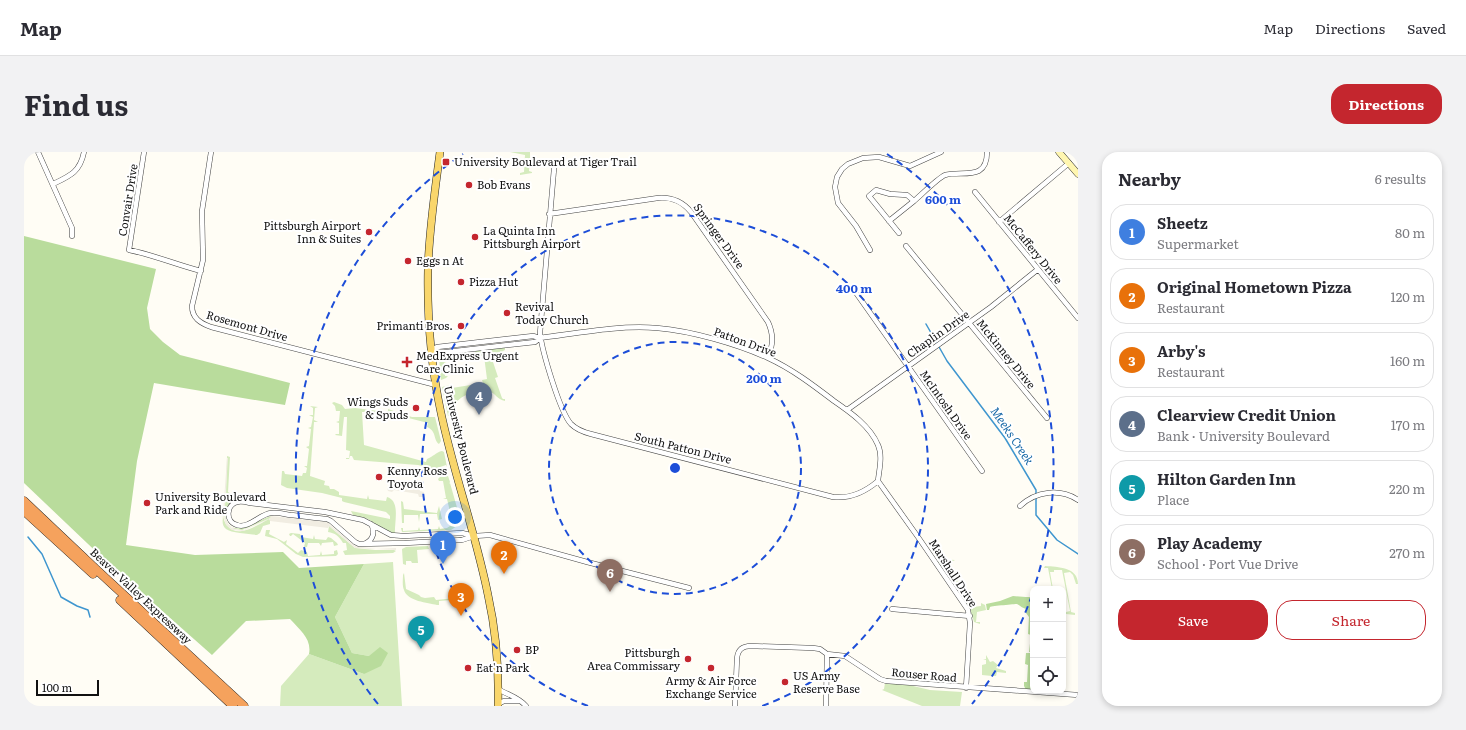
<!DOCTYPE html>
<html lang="en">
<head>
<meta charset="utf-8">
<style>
  body { margin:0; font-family:Literata,serif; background:#f2f2f3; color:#2b2b33 }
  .controls { position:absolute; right:12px; bottom:12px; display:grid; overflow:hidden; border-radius:8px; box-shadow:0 2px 6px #0003 }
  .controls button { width:36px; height:36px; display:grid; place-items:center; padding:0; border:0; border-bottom:1px solid #e1e1e2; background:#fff; color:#2b2b33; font:20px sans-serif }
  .scale { position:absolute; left:12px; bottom:10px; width:63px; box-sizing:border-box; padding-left:4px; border:2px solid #111; border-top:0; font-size:11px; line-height:14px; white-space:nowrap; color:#111; -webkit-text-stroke:3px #fff; paint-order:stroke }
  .you { position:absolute; left:431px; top:365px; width:14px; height:14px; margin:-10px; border:3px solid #fff; border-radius:50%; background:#1a73e8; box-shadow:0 0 0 6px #1a73e833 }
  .badge { display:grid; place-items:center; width:26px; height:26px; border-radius:50%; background:#c4262e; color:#fff; font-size:13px; font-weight:700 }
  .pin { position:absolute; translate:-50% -33px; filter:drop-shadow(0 1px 2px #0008) }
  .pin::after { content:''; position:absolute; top:21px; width:14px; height:12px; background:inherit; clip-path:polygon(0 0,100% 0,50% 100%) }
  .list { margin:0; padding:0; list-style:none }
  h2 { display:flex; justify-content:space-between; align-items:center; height:52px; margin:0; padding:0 16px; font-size:17px }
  h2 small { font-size:13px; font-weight:400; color:#7c7c81 }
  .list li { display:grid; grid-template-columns:26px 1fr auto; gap:12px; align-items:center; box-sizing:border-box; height:56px; margin:0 8px 8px; padding:0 8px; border:1px solid #e1e1e2; border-radius:16px }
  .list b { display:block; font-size:15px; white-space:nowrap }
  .list p { margin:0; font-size:13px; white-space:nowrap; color:#7c7c81 }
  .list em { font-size:13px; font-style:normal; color:#7c7c81 }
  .actions { display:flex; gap:8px; padding:12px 16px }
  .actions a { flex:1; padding:9px 0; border:1px solid #c4262e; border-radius:16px; text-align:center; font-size:14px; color:#c4262e }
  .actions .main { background:#c4262e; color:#fff }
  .icon { flex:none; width:22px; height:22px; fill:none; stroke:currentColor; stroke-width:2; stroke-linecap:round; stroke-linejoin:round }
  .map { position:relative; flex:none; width:1054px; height:554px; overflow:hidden; border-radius:16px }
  header { display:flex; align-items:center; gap:24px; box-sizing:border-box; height:56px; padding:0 20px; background:#fff; border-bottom:1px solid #e1e1e2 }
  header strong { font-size:19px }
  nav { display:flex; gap:22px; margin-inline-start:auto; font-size:14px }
  .intro { display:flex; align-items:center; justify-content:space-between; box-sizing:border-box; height:96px; padding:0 24px }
  h1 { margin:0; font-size:28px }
  .button { padding:10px 18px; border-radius:16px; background:#c4262e; color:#fff; font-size:14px; font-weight:700 }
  main { display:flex; gap:24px; padding:0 24px }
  aside { flex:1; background:#fff; border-radius:16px; box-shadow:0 2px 6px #0003 }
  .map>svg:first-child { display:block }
</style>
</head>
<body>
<header>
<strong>Map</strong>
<nav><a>Map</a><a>Directions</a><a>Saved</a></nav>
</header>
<div class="intro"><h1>Find us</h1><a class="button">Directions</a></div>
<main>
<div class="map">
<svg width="1054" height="554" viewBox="0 0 1054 554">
  <rect width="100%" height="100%" fill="#fffdf5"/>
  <path fill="#d5ebbd" d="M486 0H506V7L509 9H506L505 19 508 20V21L496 23V21L500 20 501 3Z
    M481 195V198L471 203 469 205V210L474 225 471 226 478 246 479 247H481V249C474 248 471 241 465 239 447 240 429 243 428 264H424L418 235 426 233 428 236 459 231 458 228 463 227 460 204H454L453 207 451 199Z
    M443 200 446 202 444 206 440 203 424 205 426 208 420 211 421 224H424L422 226 417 228 415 206 422 202Z
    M310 250 318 253 321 257 331 256 362 260 364 259V257L388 265H411L417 289 415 292C409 288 413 279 403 275L404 271 365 261 363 264 345 260H338L340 293 402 310 403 307C409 305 412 300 418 299L420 300 423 315 422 313 410 317 394 313 330 308 328 304H326L325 307H322V306H325L326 299 322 298 323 265H320L318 284 311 283 312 282H315V271L312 270 315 269 316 259H312L311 254 308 251Z
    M286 254 294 255 291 256 290 268 294 270H290L286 324 301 329 300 333 305 334 306 337H310L315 340V343L343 347 344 343 345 347 362 349 363 345C377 349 370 371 371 382L364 381 344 367 329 363 327 359 366 367V364L362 360 320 350 318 349V346L298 341 263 336 257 333 258 319H260L261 322 278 324 279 321H282L283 316 280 314H283L285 297 282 295 285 294 287 277 284 276 287 275 289 265 285 263H289V256Z
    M203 304 206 305 204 340 212 345 232 348H214L207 350 201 361C203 391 233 368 247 364V366L218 378 210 377 203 371 200 363 202 344Z
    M424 324 426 330 425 332 426 331 436 366 433 374 427 378 378 380 377 376H379V379L394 378 395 375 396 378 414 377 415 374 416 377 423 376 426 374 428 368 423 347H419L422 346 419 329H415L414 327 416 325Z
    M377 349 379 350 380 357 413 361 415 354 418 367 414 368 413 362H396L395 370 394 363H380V371H378Z
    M199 362C199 372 207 381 218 379 227 378 237 371 245 367L246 368V372L239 374 236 381 233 383C226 382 207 381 202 377 197 373 199 367 199 362Z
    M305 374 331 396 351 398H370L372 399 369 401 321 403 319 399 323 398 322 391H319C315 384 311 381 304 380Z
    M242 378H246L245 382 260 390 263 388 262 392 274 401 277 398 283 400 284 404 296 403 297 399 298 403 310 402V399L313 398 314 402 312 404 279 405 272 402 253 387 241 384Z
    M267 381 276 382 277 385 289 387 290 383 291 387 302 388 304 385 307 386 313 391 314 393 310 394 309 390 298 391 297 394 295 391H284L283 395H280L281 391 269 382 267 384H266L265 382Z
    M404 394 405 397 393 398 394 411H388L387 409H382V413L379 412 378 397 382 395Z
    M915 407 931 408 927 410 930 426 934 427 933 432H931L914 410Z
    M369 410 378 554H256L257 534 285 502 340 522 345 504 328 501 311 465 340 412Z
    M1021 414C1034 415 1054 415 1054 432H1052L1049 423 1046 420 1040 421 1047 460 1051 461V463L1042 462V460L1046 459 1038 418H1030V420H1026L1029 437H1028L1024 416H1020Z
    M380 421 382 437 395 443 397 445 401 446 410 445 412 448 442 445V441L444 448 442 450 441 446 429 448 428 451 427 448 415 449V453H413C404 451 383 449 380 438 378 434 379 427 379 423Z
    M936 436 949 455 957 454V451L961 453 962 458 953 460 952 470H956V472L950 470 946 457 935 439 934 437Z
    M962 503 966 510 969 509 974 513 972 516 982 519V521L973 520 972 524H969L968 522V524L958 523V513L962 512V508L959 507H962Z
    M861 531 885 533 906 538 938 540 936 554H898L858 538 860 537Z"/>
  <path fill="#b9dc9c" d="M0 84 132 117 123 156 126 177 139 190 156 203 266 231 261 253 130 231 113 309 102 393 171 403 259 400 275 416 340 412 311 465 328 501 345 504 356 495 364 501 357 514 340 522 285 502C288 487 276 478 266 467L222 469 188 503 84 411 0 331Z
    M989 444 1002 445H1007L1009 456V500H1005L1007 483 1004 482 1005 465 1002 461V457C998 456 997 454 993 452 991 452 968 454 966 455L965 458H963L962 452 976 449Z
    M1002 501H1009V538H1002L1000 534V530H1003L1004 513 1001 512Z"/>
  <path fill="#f1ede2" d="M203 306H204L200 364 203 371 208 376 215 378H220L246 366 247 364 302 370H305V372L331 394 352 397 372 396V398L331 396 305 374 304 376 246 369 245 367 219 379 208 378 202 373 199 363Z
    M371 316 394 317 397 319 398 323 393 326 396 339 400 340 399 345H395L394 342 370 338 368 340 364 339 363 336 389 338 391 336 392 318Z"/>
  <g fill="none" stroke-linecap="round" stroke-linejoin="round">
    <path stroke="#3f96cf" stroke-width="1.5" d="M902 172 923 209 981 286 1012 338V342
      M1012 346V363L1033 388 1054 402
      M4 385 18 402 37 445 53 454 64 458 66 465"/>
    <defs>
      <path id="street" d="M14 0 48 76V84
        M120 0 105 98C130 103 153 113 177 119
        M187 0 178 59 179 108 168 154C168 166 176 171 187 175L412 233
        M530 17 516 181C518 199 536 260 547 272 553 278 559 280 567 282L809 345C826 347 841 340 854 329
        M29 32C46 24 56 20 60 0
        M951 40 1054 166
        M525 62 634 46C648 45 658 49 667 60L744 170C750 183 749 193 744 206
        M865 69 890 49
        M975 70 1045 11
        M875 81 845 44 852 38 866 42 883 43 890 49C897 43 914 26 921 23 938 18 963 30 963 0
        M882 94 1023 266
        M846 98 832 74 814 51 811 35 813 25 818 17 824 12 839 6 855 5 886 14 917 0
        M830 138 958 319
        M407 198 413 195 509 184 516 186C555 181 594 173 633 176 668 179 713 192 744 206 768 217 789 233 810 249 826 260 846 274 854 293 859 304 855 318 854 329
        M407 198 414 201 511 190 516 186
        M823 258 967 155 1013 118
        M854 329 894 385 944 458 946 471 942 536
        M996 354C1012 339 1036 336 1054 348
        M450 384 438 381 380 384 367 383 339 368 301 360 226 351C222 350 217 349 213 350 202 353 201 370 213 373 225 377 236 362 247 361 253 360 260 362 266 363 278 364 291 366 303 367L307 369 331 390 335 392 381 391 438 388 450 384 466 383 563 410 665 436
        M342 391C350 387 351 379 347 372
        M868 457 946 464
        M474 537C484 543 494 545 502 554
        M474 552 480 549H495
        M711 554 713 506C714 497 719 494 727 494L789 496 796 497 803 502
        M802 554 803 502 821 504 856 527 862 529 1054 543"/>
      <path id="secondary" d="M1035 0 1054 22"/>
      <path id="primary" d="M416 0C411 39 405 78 404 117 403 166 407 214 417 261 430 323 452 382 464 443 472 479 475 517 474 554"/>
      <path id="highway" d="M0 349 75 420 220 554
        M0 359 69 422
        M96 448 209 554"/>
    </defs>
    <use href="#street" stroke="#444" stroke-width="5.5"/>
    <use href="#secondary" stroke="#333" stroke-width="7"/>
    <use href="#primary" stroke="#222" stroke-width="8"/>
    <use href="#highway" stroke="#222" stroke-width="9"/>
    <use href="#street" stroke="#fff" stroke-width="4.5"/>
    <use href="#secondary" stroke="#fff6b0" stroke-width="6"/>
    <use href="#primary" stroke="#f9d66b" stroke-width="7"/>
    <use href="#highway" stroke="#f5a25d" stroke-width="8"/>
  </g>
  <g fill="none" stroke="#1d4ed8" stroke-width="2" stroke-dasharray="7 5">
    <circle cx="651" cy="316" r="126"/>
    <path d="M564 554A253 253 0 1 1 738 554"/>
    <path d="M1008 443A379 379 0 0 1 948 552M354 552A379 379 0 0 1 439 2M863 2A379 379 0 0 1 1010 436"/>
  </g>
  <g fill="#c4262e" stroke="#fff" stroke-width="1.5">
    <rect x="418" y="6" width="8" height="8" rx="2"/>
    <circle cx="445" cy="33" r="4"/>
    <circle cx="345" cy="80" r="4"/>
    <circle cx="451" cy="85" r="4"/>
    <circle cx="384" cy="109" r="4"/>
    <circle cx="437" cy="130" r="4"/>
    <circle cx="483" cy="161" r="4"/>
    <circle cx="437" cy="174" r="4"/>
    <path d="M381 204h4v4h4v4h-4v4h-4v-4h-4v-4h4z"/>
    <circle cx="392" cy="256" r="4"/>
    <circle cx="355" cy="325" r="4"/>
    <circle cx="123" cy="351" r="4"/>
    <circle cx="493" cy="498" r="4"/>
    <circle cx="664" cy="507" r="4"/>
    <circle cx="444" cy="516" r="4"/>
    <circle cx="687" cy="516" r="4"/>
    <circle cx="761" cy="530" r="4"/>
  </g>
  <g text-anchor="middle" stroke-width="4" stroke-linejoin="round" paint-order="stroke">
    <g font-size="11" fill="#111" stroke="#fff" text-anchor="start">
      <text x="430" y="14">University Boulevard at Tiger Trail</text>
      <text x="453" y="37">Bob Evans</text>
      <text x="337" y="78" text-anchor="end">Pittsburgh Airport<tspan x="337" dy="13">Inn &amp; Suites</tspan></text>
      <text x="459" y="83">La Quinta Inn<tspan x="459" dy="13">Pittsburgh Airport</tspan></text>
      <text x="392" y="113">Eggs n At</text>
      <text x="445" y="134">Pizza Hut</text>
      <text x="491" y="159">Revival<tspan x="491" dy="13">Today Church</tspan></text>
      <text x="429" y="178" text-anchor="end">Primanti Bros.</text>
      <text x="392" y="208">MedExpress Urgent<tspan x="392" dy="13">Care Clinic</tspan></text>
      <text x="384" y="254" text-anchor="end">Wings Suds<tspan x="384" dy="13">&amp; Spuds</tspan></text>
      <text x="363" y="323">Kenny Ross<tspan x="363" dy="13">Toyota</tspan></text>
      <text x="131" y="349">University Boulevard<tspan x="131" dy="13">Park and Ride</tspan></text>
      <text x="501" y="502">BP</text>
      <text x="656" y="505" text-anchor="end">Pittsburgh<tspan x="656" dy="13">Area Commissary</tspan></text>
      <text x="452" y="520">Eat'n Park</text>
      <text x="769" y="528">US Army<tspan x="769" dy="13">Reserve Base</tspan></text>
      <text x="687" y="533" text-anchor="middle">Army &amp; Air Force<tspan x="687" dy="13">Exchange Service</tspan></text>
    </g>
    <g font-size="11" fill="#111" stroke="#fff">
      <text transform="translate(104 48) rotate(-81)" y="4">Convair Drive</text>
      <text transform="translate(695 84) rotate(54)" y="4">Springer Drive</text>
      <text transform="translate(1009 97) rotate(51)" y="4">McCaffery Drive</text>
      <text transform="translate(223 174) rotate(16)" y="4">Rosemont Drive</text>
      <text transform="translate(914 182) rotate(-35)" y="4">Chaplin Drive</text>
      <text transform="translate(721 190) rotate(20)" y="4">Patton Drive</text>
      <text transform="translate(982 202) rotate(51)" y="4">McKinney Drive</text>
      <text transform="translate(922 253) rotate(55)" y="4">McIntosh Drive</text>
      <text transform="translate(437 288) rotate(76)" y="4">University Boulevard</text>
      <text transform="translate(659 296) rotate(14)" y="4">South Patton Drive</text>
      <text transform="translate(929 421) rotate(57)" y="4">Marshall Drive</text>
      <text transform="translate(117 444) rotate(43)" y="4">Beaver Valley Expressway</text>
      <text transform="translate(900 523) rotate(5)" y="4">Rouser Road</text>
    </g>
    <g font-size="12" font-style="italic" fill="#1768a6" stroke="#fff">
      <text transform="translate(988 284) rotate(56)" y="4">Meeks Creek</text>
    </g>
  </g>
  <circle cx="651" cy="316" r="6" fill="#1d4ed8" stroke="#fff" stroke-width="2"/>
  <g font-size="12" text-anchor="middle" font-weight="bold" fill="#1d4ed8" stroke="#fff" stroke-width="4" stroke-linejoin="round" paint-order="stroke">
    <text x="919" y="52">600 m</text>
    <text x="830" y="141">400 m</text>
    <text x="740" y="231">200 m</text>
  </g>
</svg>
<div class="controls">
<button>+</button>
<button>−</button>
<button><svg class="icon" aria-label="locate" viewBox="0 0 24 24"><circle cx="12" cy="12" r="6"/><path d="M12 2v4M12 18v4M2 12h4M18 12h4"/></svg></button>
</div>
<div class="scale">100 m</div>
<div class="you"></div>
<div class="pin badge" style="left:419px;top:412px;background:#3f7fe0">1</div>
<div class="pin badge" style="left:480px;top:422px;background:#e8710a">2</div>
<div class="pin badge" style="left:437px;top:464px;background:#e8710a">3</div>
<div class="pin badge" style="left:455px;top:263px;background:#5c6f8a">4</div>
<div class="pin badge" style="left:397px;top:497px;background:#0f9aa8">5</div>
<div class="pin badge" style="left:586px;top:440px;background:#8d6e63">6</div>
</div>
<aside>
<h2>Nearby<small>6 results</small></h2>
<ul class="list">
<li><span class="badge" style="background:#3f7fe0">1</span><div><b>Sheetz</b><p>Supermarket</p></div><em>80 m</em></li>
<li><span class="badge" style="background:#e8710a">2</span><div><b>Original Hometown Pizza</b><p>Restaurant</p></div><em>120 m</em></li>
<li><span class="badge" style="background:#e8710a">3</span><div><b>Arby's</b><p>Restaurant</p></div><em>160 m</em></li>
<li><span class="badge" style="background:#5c6f8a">4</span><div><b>Clearview Credit Union</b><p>Bank · University Boulevard</p></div><em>170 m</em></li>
<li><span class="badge" style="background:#0f9aa8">5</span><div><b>Hilton Garden Inn</b><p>Place</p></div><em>220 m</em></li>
<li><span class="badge" style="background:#8d6e63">6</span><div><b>Play Academy</b><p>School · Port Vue Drive</p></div><em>270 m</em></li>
</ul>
<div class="actions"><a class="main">Save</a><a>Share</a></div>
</aside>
</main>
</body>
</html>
